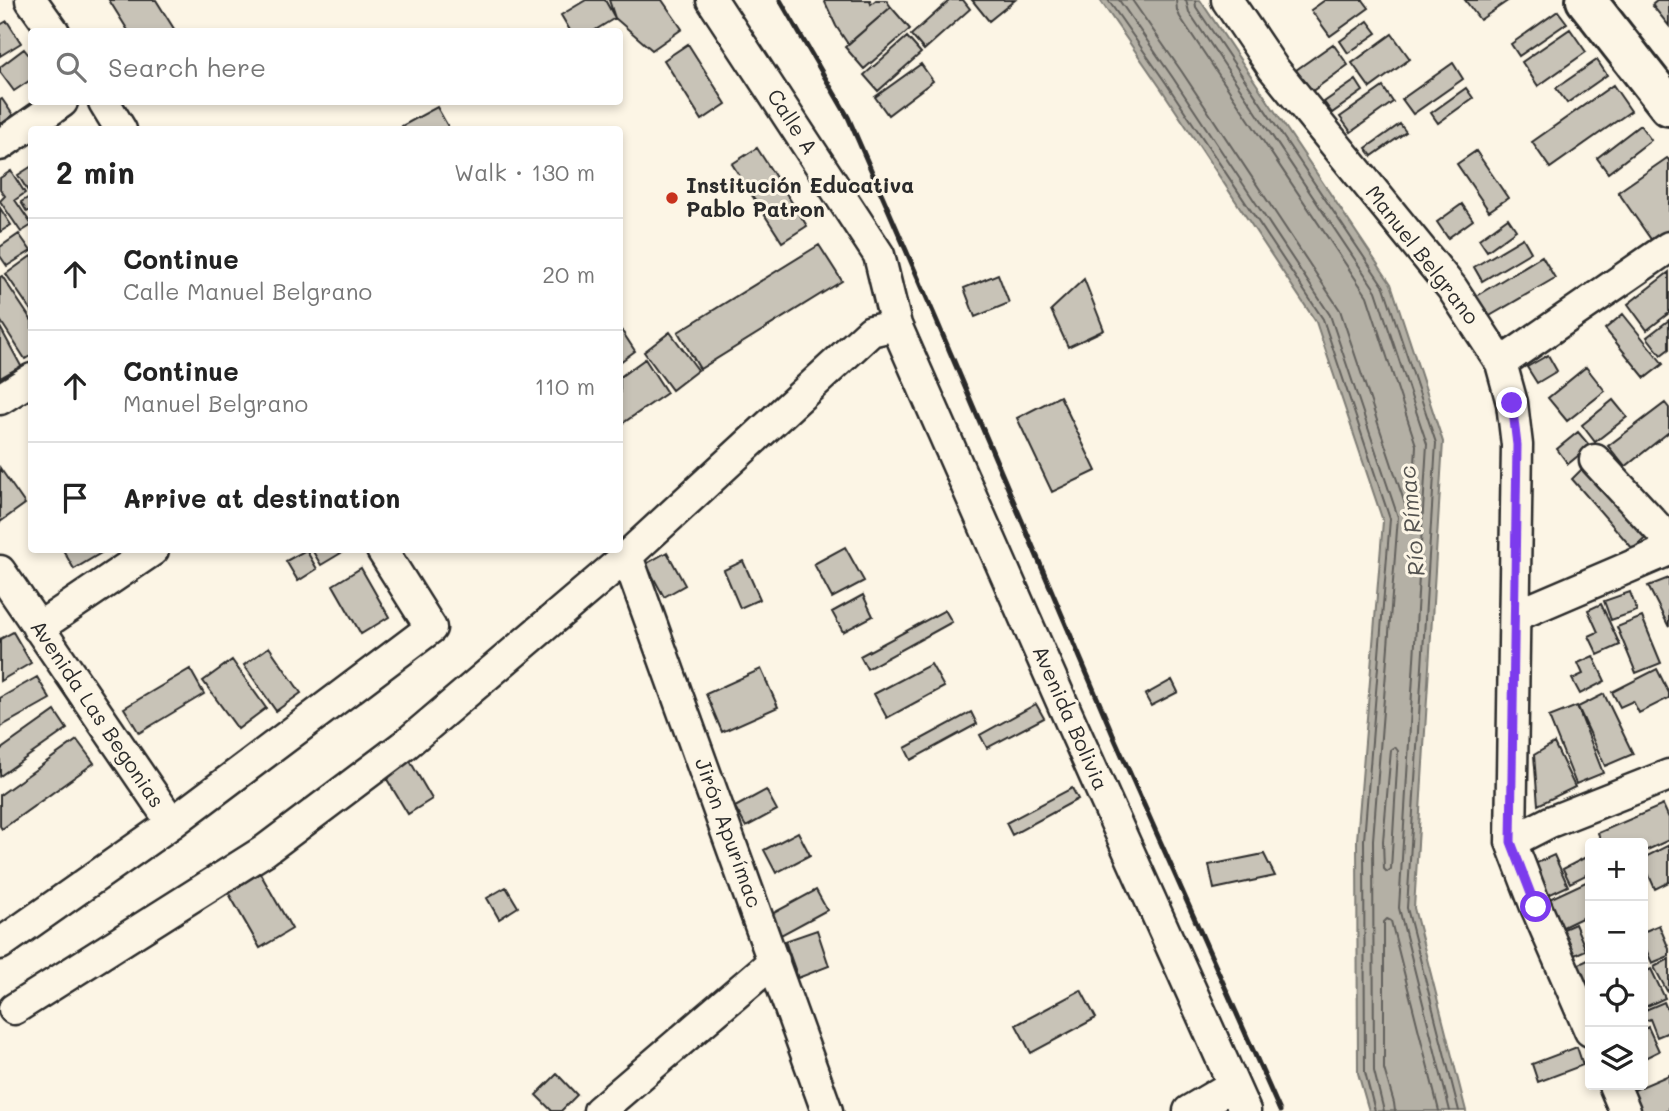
<!DOCTYPE html>
<html lang="en">
<head>
<meta charset="utf-8">
<style>
  body { margin:0; font-family:Mali,sans-serif; background:#f2f2f2; color:#222 }
  .controls { position:absolute; right:21px; bottom:21px; display:grid; overflow:hidden; border-radius:7px; box-shadow:0 4px 10px #0003 }
  .controls button { width:63px; height:63px; display:grid; place-items:center; padding:0; border:0; border-bottom:2px solid #e0e0e0; background:#fff; color:#222; font:35px sans-serif }
  .stop { position:absolute; width:21px; height:21px; margin:-16px; border:5px solid #7c3aed; border-radius:50%; background:#fff }
  .stop.end { background:#7c3aed; border-color:#fff; box-shadow:0 2px 7px #0008 }
  .list { margin:0; padding:0; list-style:none }
  h2 { display:flex; justify-content:space-between; align-items:center; height:91px; margin:0; padding:0 28px; font-size:30px }
  h2 small { font-size:23px; font-weight:400; color:#767676 }
  .list li { display:grid; grid-template-columns:46px 1fr auto; gap:21px; align-items:center; box-sizing:border-box; height:112px; padding:0 28px; border-top:2px solid #e0e0e0 }
  .list b { display:block; font-size:26px; white-space:nowrap }
  .list p { margin:0; font-size:23px; white-space:nowrap; color:#767676 }
  .list em { font-size:23px; font-style:normal; color:#767676 }
  .icon { flex:none; width:38px; height:38px; fill:none; stroke:currentColor; stroke-width:2; stroke-linecap:round; stroke-linejoin:round }
  .map { position:relative; flex:none; width:1669px; height:1111px; overflow:hidden }
  .search { position:absolute; background:#fff; box-shadow:0 4px 10px #0003; left:28px; top:28px; width:595px; height:77px; display:flex; align-items:center; gap:18px; box-sizing:border-box; padding:0 24px; border-radius:7px; color:#767676; font-size:26px }
  .panel { position:absolute; background:#fff; box-shadow:0 4px 10px #0003; left:28px; top:126px; width:595px; height:427px; border-radius:7px }
  .map>svg:first-child { display:block }
</style>
</head>
<body>
<div class="map">
<svg width="1669" height="1111" viewBox="0 0 1669 1111">
  <rect width="100%" height="100%" fill="#fcf5e5"/>
  <filter id="ink" filterUnits="userSpaceOnUse"><feTurbulence type="fractalNoise" baseFrequency=".0143" numOctaves="2"/><feDisplacementMap in="SourceGraphic" scale="14" xChannelSelector="R" yChannelSelector="G"/><feConvolveMatrix kernelMatrix="1 2 1 2 8 2 1 2 1" color-interpolation-filters="sRGB"/></filter>
  <g filter="url(#ink)">
    <path fill="#b4b0a5" stroke="#7d7b74" stroke-width="2" d="M1100 0H1200L1391 284 1443 442 1414 908 1466 1111H1369L1358 1073 1357 840 1383 521 1316 322 1160 87Z"/>
    <g fill="none" stroke-linecap="round" stroke-linejoin="round">
      <path stroke="#62605c" stroke-width="2" d="M1108 0 1166 83 1323 319 1390 519 1364 840 1365 1072 1375 1111
        M1119 0 1173 78 1330 315 1398 517 1373 840 1374 1071 1384 1111
        M1132 0 1182 72 1340 310 1406 507 1411 509 1413 506 1416 445 1367 296 1180 17 1177 10 1176 0
        M1186 0 1189 12 1376 291 1427 444 1399 908 1450 1111
        M1195 0 1196 7 1384 287 1436 443 1407 908 1459 1111
        M1395 747 1398 751 1391 869 1387 872 1384 869 1383 841 1391 750Z
        M1395 1111 1394 1103 1384 1069V922L1387 919 1391 921 1439 1111"/>
    </g>
    <path fill="#c8c3b7" stroke="#2b2b2b" stroke-width="2" d="M109 0H156L176 32H129Z
      M586 0H605L615 18 592 32H571L561 15Z
      M609 0H662L682 29 652 50 615 18Z
      M824 0H870L871 4 876 0H886L891 7 848 44 836 26Z
      M950 0H963L970 9 924 50 911 35Z
      M972 0H1015L989 21Z
      M1325 0H1363L1369 8 1330 36 1311 10Z
      M1465 0H1509L1480 20Z
      M1658 0H1669V26L1652 5Z
      M891 7 910 29 864 69 845 47Z
      M1558 11 1567 23 1519 56 1511 44Z
      M7 21 21 43 0 56V25Z
      M1368 21 1377 33 1348 53 1340 41Z
      M1570 29 1586 52 1538 86 1522 62Z
      M1392 34 1410 59 1370 88 1352 63Z
      M907 37 921 53 878 91 864 75Z
      M688 44 726 104 702 120 664 60Z
      M1333 44 1348 65 1311 92 1296 70Z
      M24 49 32 59V79L14 91 0 72V67Z
      M1597 60 1607 75 1567 103 1556 88Z
      M1453 63 1463 79 1413 114 1402 99Z
      M921 64 933 81 888 115 875 97Z
      M1356 80 1363 91 1332 113 1324 102Z
      M1613 85 1631 111 1550 168 1532 142Z
      M1383 87 1393 102 1351 132 1340 117Z
      M1466 88 1473 98 1438 123 1431 113Z
      M2 99 13 115 0 125V100Z
      M437 107 450 130H404L402 126Z
      M1400 124 1406 132 1372 156 1366 148Z
      M1640 125 1651 140 1608 173 1597 158Z
      M757 148 807 226 782 242 732 164Z
      M1476 151 1508 198 1489 211 1457 164Z
      M1667 158 1669 160V239L1657 248 1618 192Z
      M32 166V209L27 212 21 202 31 196 18 175Z
      M11 171 25 193 15 200 32 225 21 232 0 201 5 196 0 189V178Z
      M1462 204 1473 220 1448 238 1437 222Z
      M0 208 11 225 0 232Z
      M1508 218 1516 230 1487 251 1479 239Z
      M19 234 31 251 7 266 0 256V247Z
      M1523 238 1531 252 1482 281 1474 267Z
      M819 245 842 281 700 369 678 332Z
      M31 256 32 257V312L6 274Z
      M1542 256 1555 278 1488 317 1476 296Z
      M1669 272V313L1647 330 1628 304Z
      M998 274 1009 303 975 317 964 288Z
      M2 276 32 321V355L25 359 0 320V277Z
      M1084 279 1104 330 1068 347 1051 310Z
      M1623 314 1663 364 1645 378 1605 329Z
      M1669 320V349L1661 355 1647 337Z
      M0 327 21 366 0 378Z
      M620 328 635 351 620 362Z
      M670 332 698 370 672 390 644 352Z
      M1548 355 1557 371 1537 383 1527 367Z
      M645 359 667 393 620 425V377Z
      M1586 367 1605 391 1567 421 1548 398Z
      M1060 396 1096 471 1052 492 1017 418Z
      M1613 400 1627 417 1595 442 1582 425Z
      M1665 403 1669 408V432L1625 467 1608 446Z
      M1578 432 1590 446 1568 464 1557 449Z
      M1586 465 1649 535 1633 549 1572 479Z
      M0 468 25 504 0 522Z
      M845 547 864 581 832 598 814 564Z
      M63 550H106L74 569Z
      M306 550 317 569 298 581 286 561Z
      M312 550H346L321 565Z
      M667 552 685 585 664 597 646 564Z
      M743 561 760 599 740 608 724 570Z
      M361 568 389 617 361 634 333 585Z
      M1669 578V627L1648 586Z
      M1630 592 1637 611 1611 620 1604 601Z
      M863 595 873 616 843 632 832 612Z
      M1601 604 1620 645 1598 655 1589 636 1598 632 1588 610Z
      M945 610 952 622 867 669 860 656Z
      M1642 617 1661 663 1636 673 1617 627Z
      M13 632 31 663 0 681V639Z
      M269 647 301 693 276 711 244 665Z
      M1593 656 1605 681 1580 694 1572 679 1583 674 1578 663Z
      M232 660 266 708 238 729 203 681Z
      M931 664 944 687 887 718 874 694Z
      M190 669 204 694 139 733 124 708Z
      M761 669 778 707 722 732 706 694Z
      M1657 669 1669 693V698L1639 713 1633 701 1620 707 1612 692Z
      M37 677 50 699 0 727V698Z
      M1172 680 1178 692 1151 706 1145 695Z
      M1604 694 1633 754 1605 766 1578 707Z
      M1036 704 1044 718 987 748 980 735Z
      M1577 706 1603 773 1576 784 1549 717Z
      M55 711 67 729 0 776V750Z
      M971 712 977 724 911 760 905 748Z
      M77 740 94 763 2 829 0 826V795Z
      M1554 743 1575 787 1538 805 1534 755Z
      M410 761 432 799 408 814 385 776Z
      M1072 788 1078 799 1012 835 1006 823Z
      M766 790 777 810 746 827 735 807Z
      M1663 805 1669 818V840L1643 852V843H1602L1598 833Z
      M798 832 810 855 776 873 764 850Z
      M1669 845V882L1655 889 1643 862V858Z
      M1264 854 1275 876 1214 889 1209 865Z
      M1554 855 1568 886 1544 897 1530 866Z
      M1590 855V873L1570 883 1563 869Z
      M260 873 292 929 260 948 228 892Z
      M1590 880V914L1559 929 1545 901Z
      M506 887 518 907 499 919 487 898Z
      M816 890 827 910 781 935 770 915Z
      M1575 924 1586 950 1570 957 1559 931Z
      M1659 925 1669 949V956L1652 963 1643 943V932Z
      M817 930 829 966 798 978 785 941Z
      M1590 959V984L1586 986 1577 965Z
      M1669 959V990L1667 991 1654 967Z
      M1651 969 1665 998 1643 1008V973Z
      M1081 990 1096 1018 1031 1053 1016 1025Z
      M1664 1002 1669 1014V1032L1657 1037 1650 1019 1643 1022V1011Z
      M1648 1027 1659 1051 1643 1059V1030Z
      M1577 1047 1583 1065 1538 1082 1532 1064Z
      M557 1074 577 1095 561 1111H552L536 1095Z
      M1669 1075V1111H1634L1627 1093Z"/>
    <g fill="none" stroke-linecap="round" stroke-linejoin="round">
      <defs>
        <path id="minor" d="M31 0 54 32
          M712 0 879 255 896 325 1064 707 1245 1111
          M1227 0 1273 68 1452 288 1501 363 1512 403 1517 445 1511 842 1536 907 1590 1031
          M104 102 121 130
          M0 145 62 102
          M1501 363 1669 247
          M0 399 32 379
          M1595 460 1669 540
          M627 556 827 1111
          M0 571 172 823
          M1515 616 1669 550
          M38 628 153 550
          M1511 842 1550 822 1669 775
          M0 944 172 823 431 628 382 550
          M14 1009 264 851 406 744 627 556 871 331 896 325
          M1614 1085 1625 1111
          M599 1111 774 961
          M1189 1111 1233 1085"/>
        <path id="trunk" d="M1586 0 1669 106"/>
      </defs>
      <use href="#minor" stroke="#2b2b2b" stroke-width="35"/>
      <use href="#trunk" stroke="#2b2b2b" stroke-width="44"/>
      <use href="#minor" stroke="#fcf5e5" stroke-width="30"/>
      <use href="#trunk" stroke="#fcf5e5" stroke-width="38"/>
      <path stroke="#2b2b2b" stroke-width="5" d="M780 0 848 117 936 319 1113 735 1280 1111"/>
    </g>
  </g>
  <g fill="none" stroke-linecap="round" stroke-linejoin="round" filter="url(#ink)">
    <path stroke="#7c3aed" stroke-width="9" d="M1512 403 1517 445 1511 842 1536 907"/>
  </g>
  <circle fill="#c8321e" stroke="#fcf5e5" stroke-width="2.5" cx="672" cy="198" r="7"/>
  <g text-anchor="middle" stroke-width="6" stroke-linejoin="round" paint-order="stroke">
    <g font-size="21" fill="#2b2b2b" stroke="#fcf5e5">
      <text transform="translate(792 122) rotate(57)" y="7">Calle A</text>
      <text transform="translate(1422 255) rotate(52)" y="7">Manuel Belgrano</text>
      <text transform="translate(97 714) rotate(56)" y="7">Avenida Las Begonias</text>
      <text transform="translate(1070 718) rotate(66)" y="7">Avenida Bolivia</text>
      <text transform="translate(728 833) rotate(70)" y="7">Jirón Apurímac</text>
    </g>
    <g font-size="21" font-weight="bold" fill="#2b2b2b" stroke="#fcf5e5" text-anchor="start">
      <text x="686" y="193">Institución Educativa<tspan x="686" dy="24">Pablo Patron</tspan></text>
    </g>
    <g font-size="23" font-style="italic" fill="#545350" stroke="#fcf5e5">
      <text transform="translate(1412 521) rotate(-95)" y="8">Río Rímac</text>
    </g>
  </g>
</svg>
<div class="controls">
<button>+</button>
<button>−</button>
<button><svg class="icon" aria-label="locate" viewBox="0 0 24 24"><circle cx="12" cy="12" r="6"/><path d="M12 2v4M12 18v4M2 12h4M18 12h4"/></svg></button>
<button><svg class="icon" aria-label="layers" viewBox="0 0 24 24"><path d="M12 4l9 5-9 5-9-5zM3 14l9 5 9-5"/></svg></button>
</div>
<div class="stop" style="left:1536px;top:907px"></div>
<div class="stop end" style="left:1512px;top:403px"></div>
<div class="search"><svg class="icon" aria-label="search" viewBox="0 0 24 24"><circle cx="10" cy="10" r="6"/><path d="M15 15l6 6"/></svg>Search here</div>
<section class="panel">
<h2>2 min<small>Walk · 130 m</small></h2>
<ul class="list">
<li><svg class="icon" aria-label="ahead" viewBox="0 0 24 24"><path d="M12 20V5M6 11l6-6 6 6"/></svg><div><b>Continue</b><p>Calle Manuel Belgrano</p></div><em>20 m</em></li>
<li><svg class="icon" aria-label="ahead" viewBox="0 0 24 24"><path d="M12 20V5M6 11l6-6 6 6"/></svg><div><b>Continue</b><p>Manuel Belgrano</p></div><em>110 m</em></li>
<li><svg class="icon" aria-label="arrive" viewBox="0 0 24 24"><path d="M6 21V4h12l-3 4 3 4H6"/></svg><div><b>Arrive at destination</b></div></li>
</ul>
</section>
</div>
</body>
</html>
